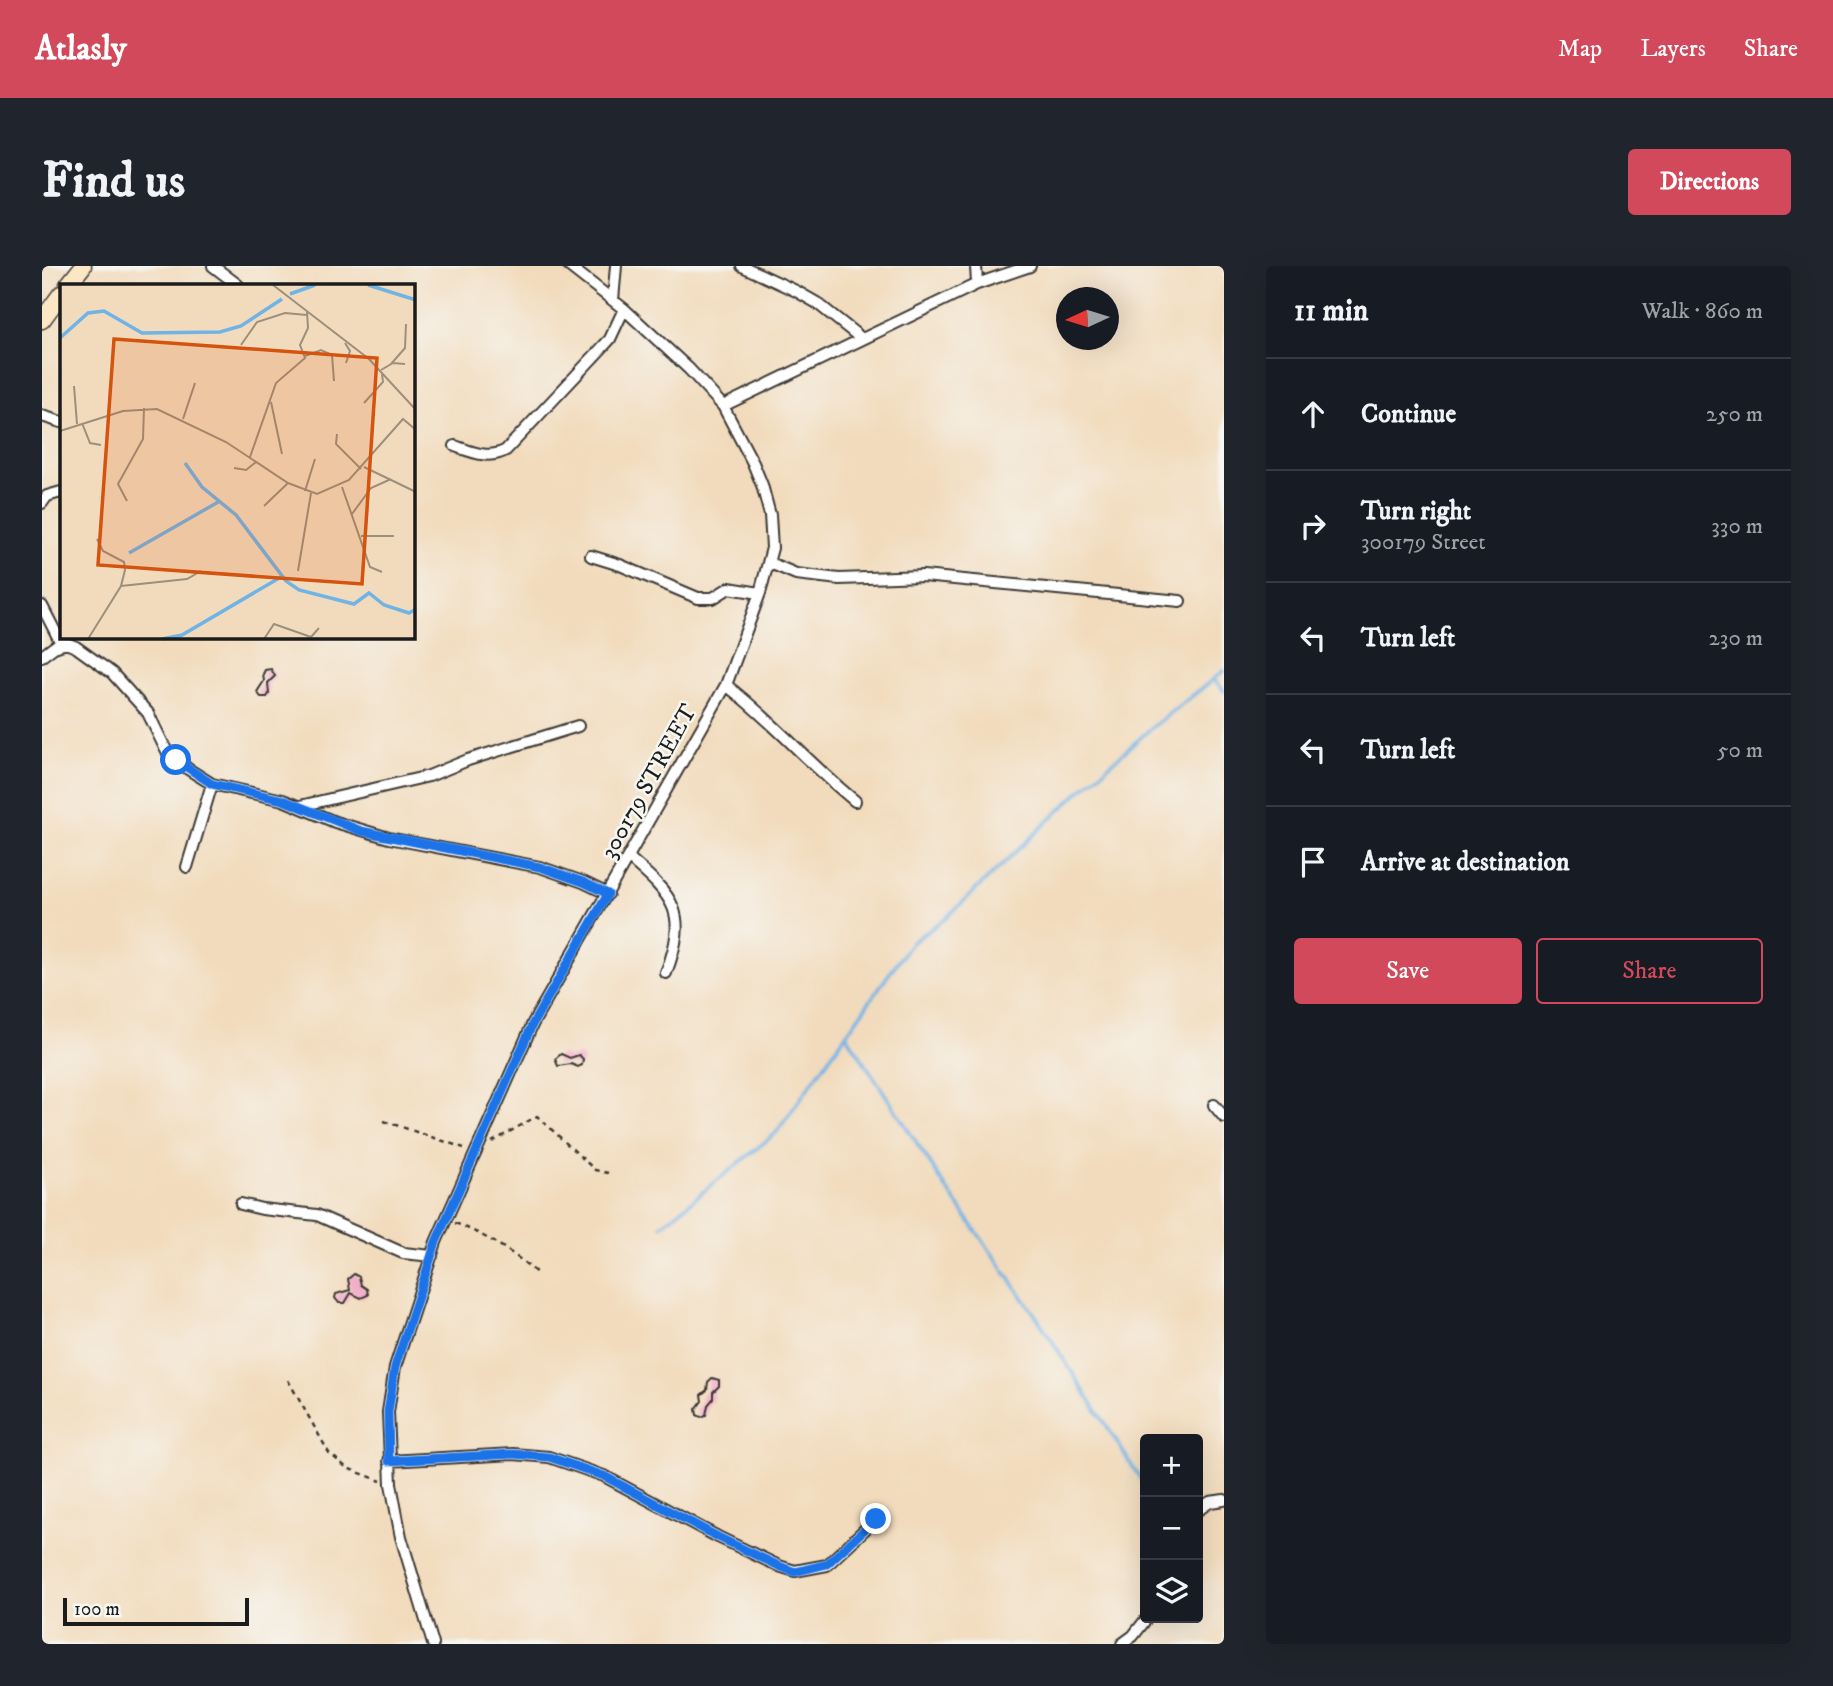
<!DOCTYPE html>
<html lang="en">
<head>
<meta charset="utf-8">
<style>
  body { margin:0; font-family:"IM FELL DW Pica",serif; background:#20242c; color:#f1f3f6 }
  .controls { position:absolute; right:21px; bottom:21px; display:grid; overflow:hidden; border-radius:7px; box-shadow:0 7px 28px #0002 }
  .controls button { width:63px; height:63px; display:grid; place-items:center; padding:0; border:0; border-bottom:2px solid #363941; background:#171b24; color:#f1f3f6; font:35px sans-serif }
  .compass { position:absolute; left:1014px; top:21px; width:63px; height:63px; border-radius:50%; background:#171b24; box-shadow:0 7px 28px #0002; rotate:266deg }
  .scale { position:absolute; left:21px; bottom:18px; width:186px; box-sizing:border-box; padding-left:7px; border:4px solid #1c1c1c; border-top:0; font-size:19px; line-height:24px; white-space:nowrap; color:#1c1c1c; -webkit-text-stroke:5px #f6f6f2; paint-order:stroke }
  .stop { position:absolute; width:21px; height:21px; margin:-16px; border:5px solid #1a73e8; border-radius:50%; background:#fff }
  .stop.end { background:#1a73e8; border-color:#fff; box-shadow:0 2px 7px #0008 }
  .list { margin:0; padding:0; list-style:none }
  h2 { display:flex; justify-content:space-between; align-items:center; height:91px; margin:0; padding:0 28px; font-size:30px }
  h2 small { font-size:23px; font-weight:400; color:#9ea1a6 }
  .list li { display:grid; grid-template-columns:46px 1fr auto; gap:21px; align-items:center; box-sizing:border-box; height:112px; padding:0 28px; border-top:2px solid #363941 }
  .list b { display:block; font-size:26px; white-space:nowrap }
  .list p { margin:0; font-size:23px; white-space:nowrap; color:#9ea1a6 }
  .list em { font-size:23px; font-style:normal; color:#9ea1a6 }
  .actions { display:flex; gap:14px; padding:21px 28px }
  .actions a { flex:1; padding:16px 0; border:2px solid #d1495b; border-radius:7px; text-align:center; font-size:24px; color:#d1495b }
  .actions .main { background:#d1495b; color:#fff }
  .icon { flex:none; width:38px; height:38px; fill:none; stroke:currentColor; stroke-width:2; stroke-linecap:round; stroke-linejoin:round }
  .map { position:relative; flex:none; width:1182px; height:1378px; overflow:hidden; border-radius:7px }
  header { display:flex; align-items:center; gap:42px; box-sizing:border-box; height:98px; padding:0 35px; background:#d1495b; color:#fff }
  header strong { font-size:33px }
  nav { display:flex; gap:38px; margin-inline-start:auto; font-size:24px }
  .intro { display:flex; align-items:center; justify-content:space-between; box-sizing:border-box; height:168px; padding:0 42px }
  h1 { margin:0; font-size:49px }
  .button { padding:18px 32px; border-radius:7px; background:#d1495b; color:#fff; font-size:24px; font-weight:700 }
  main { display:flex; gap:42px; padding:0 42px }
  aside { flex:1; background:#171b24; border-radius:7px; box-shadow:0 7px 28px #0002 }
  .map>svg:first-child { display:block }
</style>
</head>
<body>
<header>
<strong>Atlasly</strong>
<nav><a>Map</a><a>Layers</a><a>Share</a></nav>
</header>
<div class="intro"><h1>Find us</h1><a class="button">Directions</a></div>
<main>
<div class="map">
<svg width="1182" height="1378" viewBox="0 0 1182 1378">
  <rect width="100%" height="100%" fill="#f6f6f2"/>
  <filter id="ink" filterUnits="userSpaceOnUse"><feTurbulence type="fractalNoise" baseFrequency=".0143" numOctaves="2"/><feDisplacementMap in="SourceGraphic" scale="14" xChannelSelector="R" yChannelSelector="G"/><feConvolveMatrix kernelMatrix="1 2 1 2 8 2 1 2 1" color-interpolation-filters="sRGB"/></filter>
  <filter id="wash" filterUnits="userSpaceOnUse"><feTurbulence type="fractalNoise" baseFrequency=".00686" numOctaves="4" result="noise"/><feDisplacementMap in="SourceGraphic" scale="28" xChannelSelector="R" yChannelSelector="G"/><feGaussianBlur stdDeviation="1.57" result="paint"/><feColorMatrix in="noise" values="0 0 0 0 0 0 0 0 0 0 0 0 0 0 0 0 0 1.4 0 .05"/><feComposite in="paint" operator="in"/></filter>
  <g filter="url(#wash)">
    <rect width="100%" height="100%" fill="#f2dbbc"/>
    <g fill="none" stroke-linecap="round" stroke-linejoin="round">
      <path stroke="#70b3e5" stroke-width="3.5" d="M1172 413 1182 425
        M804 768 904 922 996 1053 1103 1220
        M619 960 734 867 869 677 904 652 1037 526 1113 459 1182 405"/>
    </g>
    <g id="blocks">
      <path fill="#f3acc7" d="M229 403 233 410 226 417 227 428 225 431H219L215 426 222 415 221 408 223 404Z
        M519 788 528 792 537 789 541 793 540 799 536 801 529 798 516 800 513 793Z
        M312 1008 317 1011 319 1019 325 1023 326 1029 319 1032 309 1027 303 1037H297L293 1032 294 1028 308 1024 306 1013Z
        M670 1112 677 1114V1120L671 1126V1133L666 1139 664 1149 659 1151 655 1149 654 1143 660 1135 659 1129 665 1124 666 1116Z"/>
    </g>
  </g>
  <g filter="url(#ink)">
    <use href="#blocks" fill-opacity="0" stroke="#3c3934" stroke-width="2"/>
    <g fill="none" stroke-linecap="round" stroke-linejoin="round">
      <defs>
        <path id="minor" d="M171 0 196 19
          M700 0 754 25 775 37 820 73
          M934 0 935 18
          M571 34 574 0
          M681 140 935 18 988 0
          M0 150 19 156
          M413 180C430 186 447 194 464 184L558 84 568 73 582 43
          M0 237 5 230 19 226
          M549 290 578 299 656 332H671L687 322 718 327
          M728 297 754 308 797 313 881 310 1138 335
          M0 340 19 377
          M0 390 12 381 24 377 34 381 70 407 106 447 124 484 146 503 170 518 241 534 293 556 347 572 498 601 541 616 566 628
          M684 419C730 454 767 498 813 535
          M258 540 387 510 426 494 536 460
          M587 592C632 631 647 646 624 707
          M145 601 170 518
          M1172 839 1182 851
          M199 938 220 943 275 949 361 987 390 990
          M347 1195 471 1188 507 1191 562 1210 676 1271 737 1300 753 1305 785 1299 834 1253
          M1156 1244 1168 1236 1182 1234
          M391 1378 359 1271 349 1218 346 1146 353 1101 394 976 491 757 684 419 718 327 730 282 728 249 720 219 711 197 681 140 647 103 582 43 527 0
          M1080 1378 1091 1370 1105 1352"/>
        <path id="secondary" d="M26 19 41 0
          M0 54 19 28"/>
      </defs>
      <use href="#minor" stroke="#3c3934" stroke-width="14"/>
      <use href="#secondary" stroke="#3c3934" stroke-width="19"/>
      <path stroke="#3c3934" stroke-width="2.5" stroke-dasharray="5 5" stroke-linecap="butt" d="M342 855 422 882
        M450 876 495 850 553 904 566 907
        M413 957C445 970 470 985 496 1008
        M246 1114 287 1187 305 1202 339 1215"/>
      <use href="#minor" stroke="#fff" stroke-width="10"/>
      <use href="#secondary" stroke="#fbe7c3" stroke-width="16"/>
    </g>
  </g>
  <g fill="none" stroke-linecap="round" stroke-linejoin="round" filter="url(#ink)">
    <path stroke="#1a73e8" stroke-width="9" d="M134 494 170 518 241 534 319 565 498 601 541 616 566 628 491 757 394 976 353 1101 346 1146 347 1195 471 1188 507 1191 562 1210 676 1271 737 1300 753 1306 785 1298 834 1253"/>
  </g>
  <g text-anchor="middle" stroke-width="5" stroke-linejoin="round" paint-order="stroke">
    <g font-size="24" fill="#1c1c1c" stroke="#f6f6f2">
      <text transform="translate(606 515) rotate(-61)" y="8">300179 STREET</text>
    </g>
  </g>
  <g transform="translate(18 18)">
    <rect width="355" height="355" fill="#f2dbbc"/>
    <path fill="none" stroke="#70b3e5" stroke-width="3.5" d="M308 1 356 16M230 10 255 1M0 54 28 29 44 27 82 49 160 48 181 42 222 15M125 179 142 203 176 231 226 297 239 306 294 320 309 309 324 321 349 329 356 325M69 269 160 217M102 355 122 351 221 293"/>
    <path fill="none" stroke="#9c8f7c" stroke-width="2" d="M213 1 309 75 356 126M285 59 290 67 286 79M181 61 197 38 225 29 247 31M245 72 261 66 272 71 274 97M331 80 345 64 346 40M321 86 333 79 345 80M14 102 17 140M211 118 222 170M304 119 323 98 322 90M123 135 135 99M22 139 30 159 41 161M0 147 63 127 97 125 166 158 228 199 257 210 289 196 343 135 356 146M277 150 276 160 301 185M190 173 216 99 245 74 240 61 248 44 247 28M304 183 356 208M174 184 186 186 196 178M282 203 310 283 322 288M245 207 255 175M67 217 58 200 83 155 84 124M204 222 228 199M292 230 311 204 331 195M301 252H334M238 287 251 209M61 302 127 295 141 287M28 355 61 302 65 286 64 278 43 267 37 255M204 355 214 340 251 353 259 344"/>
    <path fill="#d4530e" fill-opacity="0.15" stroke="#d4530e" stroke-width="3.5" d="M54 55 317 74 302 300 38 281Z"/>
    <rect width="355" height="355" fill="none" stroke="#1c1c1c" stroke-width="3.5"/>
  </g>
</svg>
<div class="controls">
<button>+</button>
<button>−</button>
<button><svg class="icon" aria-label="layers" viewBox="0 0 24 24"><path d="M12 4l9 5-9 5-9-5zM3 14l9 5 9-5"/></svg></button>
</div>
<svg class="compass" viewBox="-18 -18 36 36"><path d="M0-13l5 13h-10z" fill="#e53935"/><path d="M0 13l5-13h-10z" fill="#9ea1a6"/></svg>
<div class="scale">100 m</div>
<div class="stop" style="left:134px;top:494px"></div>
<div class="stop end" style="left:834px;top:1253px"></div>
</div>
<aside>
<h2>11 min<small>Walk · 860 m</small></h2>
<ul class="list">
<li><svg class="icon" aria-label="ahead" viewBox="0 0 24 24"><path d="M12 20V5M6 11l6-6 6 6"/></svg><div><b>Continue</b></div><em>250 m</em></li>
<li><svg class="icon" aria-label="right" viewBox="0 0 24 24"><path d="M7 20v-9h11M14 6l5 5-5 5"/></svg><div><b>Turn right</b><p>300179 Street</p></div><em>330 m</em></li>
<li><svg class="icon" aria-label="left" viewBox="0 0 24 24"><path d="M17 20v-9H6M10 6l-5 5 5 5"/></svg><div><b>Turn left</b></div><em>230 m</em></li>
<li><svg class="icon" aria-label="left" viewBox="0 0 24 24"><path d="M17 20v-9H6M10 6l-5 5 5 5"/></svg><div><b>Turn left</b></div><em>50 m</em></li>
<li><svg class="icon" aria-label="arrive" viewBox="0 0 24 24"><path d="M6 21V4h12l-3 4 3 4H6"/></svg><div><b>Arrive at destination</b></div></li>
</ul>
<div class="actions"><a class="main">Save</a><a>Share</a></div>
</aside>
</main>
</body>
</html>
